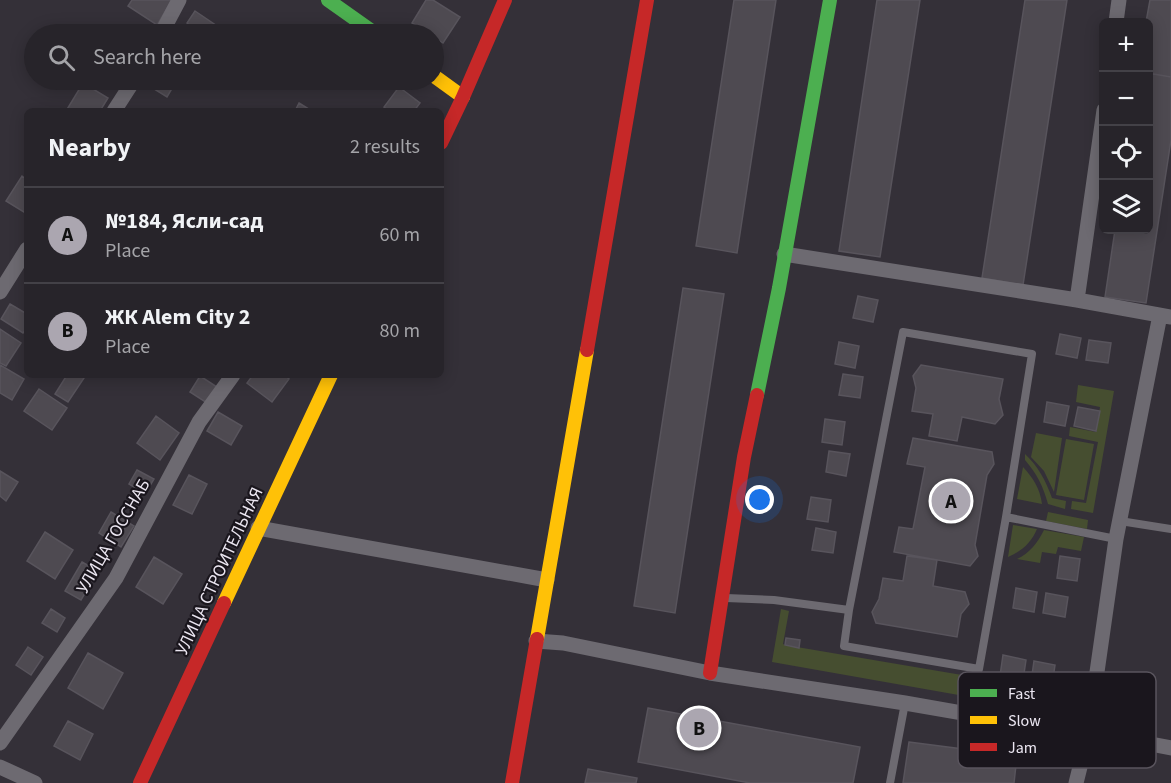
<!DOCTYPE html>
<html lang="en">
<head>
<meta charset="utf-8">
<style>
  body { margin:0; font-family:"Source Sans 3",sans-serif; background:#333036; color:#f1f3f6 }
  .controls { position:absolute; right:18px; top:18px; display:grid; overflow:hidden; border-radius:9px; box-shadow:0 3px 15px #0003 }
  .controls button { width:54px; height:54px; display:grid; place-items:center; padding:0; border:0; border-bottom:2px solid #434147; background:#27242a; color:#f1f3f6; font:30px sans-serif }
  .you { position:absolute; left:760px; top:500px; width:21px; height:21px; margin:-15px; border:4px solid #fff; border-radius:50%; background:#1a73e8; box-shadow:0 0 0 9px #1a73e833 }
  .badge { display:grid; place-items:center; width:39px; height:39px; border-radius:50%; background:#aba6b0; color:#111; font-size:20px; font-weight:700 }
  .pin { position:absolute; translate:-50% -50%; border:3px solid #fff; box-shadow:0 2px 6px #0006 }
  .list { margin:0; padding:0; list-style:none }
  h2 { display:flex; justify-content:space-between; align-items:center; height:78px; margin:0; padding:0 24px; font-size:26px }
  h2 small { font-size:20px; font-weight:400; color:#a4a4a8 }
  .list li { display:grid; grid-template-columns:39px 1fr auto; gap:18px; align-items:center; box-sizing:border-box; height:96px; padding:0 24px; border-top:2px solid #434147 }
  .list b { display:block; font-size:22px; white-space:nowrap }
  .list p { margin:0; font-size:20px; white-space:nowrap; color:#a4a4a8 }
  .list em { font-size:20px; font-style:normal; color:#a4a4a8 }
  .icon { flex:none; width:33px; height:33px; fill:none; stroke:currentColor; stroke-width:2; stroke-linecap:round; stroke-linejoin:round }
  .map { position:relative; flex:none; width:1171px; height:783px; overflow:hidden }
  .search { position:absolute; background:#27242a; box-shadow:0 3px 15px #0003; left:24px; top:24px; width:420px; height:66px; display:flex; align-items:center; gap:15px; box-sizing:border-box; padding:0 21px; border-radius:33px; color:#a4a4a8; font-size:22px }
  .panel { position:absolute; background:#27242a; box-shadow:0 3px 15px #0003; left:24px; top:108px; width:420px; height:270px; border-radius:9px }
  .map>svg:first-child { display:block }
</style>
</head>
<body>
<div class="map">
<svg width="1171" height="783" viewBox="0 0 1171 783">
  <rect width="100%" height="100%" fill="#343038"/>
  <path fill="#464e30" d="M1078 385 1114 391 1093 513 1071 509 1072 501 1086 503 1098 442 1069 436 1070 427 1096 432 1100 407 1076 402Z
    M1036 433 1062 438 1054 492 1044 471 1031 457Z
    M1066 439 1094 444 1084 500 1056 495Z
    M1025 454C1038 466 1046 481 1052 498L1066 501 1065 509 1048 504C1043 486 1037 474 1025 460Z
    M1023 467C1033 478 1040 488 1042 504L1017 499Z
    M1048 512 1088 520 1087 529 1046 521Z
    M1013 525 1037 529C1031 543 1022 551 1008 557Z
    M1044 530 1084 537 1081 551 1058 547 1056 554 1042 552 1040 563 1017 559C1029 554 1038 542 1044 530Z
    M781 609 789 611 783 644 785 645 1063 692 1060 713 772 662Z"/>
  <path fill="#4e4a51" stroke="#58545c" stroke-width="1.5" d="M132 0H172L157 25 128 6Z
    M426 0H433L460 17 443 43 434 37V34H430L412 23Z
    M734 0H776L737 253 696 246Z
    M877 0H920L880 257 839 251Z
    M1025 0H1067L1023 285 982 278Z
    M1150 0H1171V77L1148 73V22H1146Z
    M195 11 217 26 211 34H203L187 23Z
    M111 26 125 34H106Z
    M1148 73 1171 77V140L1146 303 1105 297 1115 230H1148Z
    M156 80H177L167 97 151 87Z
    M83 83 108 98 100 111H66Z
    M399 87 420 103 414 111H389L384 107Z
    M299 103 312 111H295Z
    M22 176 27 180V214L6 201Z
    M683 288 724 294 675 613 634 606Z
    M858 296 878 300 873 322 853 318Z
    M10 304 27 314V328L23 333 1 319Z
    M0 329 21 343 6 366 0 363Z
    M1060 334 1081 338 1077 358 1056 354Z
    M1089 340 1111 343 1108 363 1086 360Z
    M839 342 859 346 855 368 835 364Z
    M0 365 24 379 12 400 0 393Z
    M921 365 1003 379 999 399 1003 415 995 424 962 417 957 441 929 436 933 414 912 411 916 388 913 376Z
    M843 374 863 377 860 398 839 395Z
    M67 375H86L68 402 55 394Z
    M253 375H284L289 379 272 402 247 383Z
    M200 376 217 387 207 403 190 392Z
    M39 389 67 408 52 430 24 411Z
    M1047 402 1069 406 1065 426 1044 422Z
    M1078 407 1100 411 1096 431 1074 426Z
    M218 412 242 426 231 445 207 431Z
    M156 416 179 433 160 460 137 443Z
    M825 419 845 422 842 445 822 442Z
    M913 438 992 452 994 464 987 475 975 545 978 556 970 566 894 552 899 527 913 529 925 467 907 464Z
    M829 451 850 454 846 476 826 472Z
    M137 470 154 479 145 494 129 484Z
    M0 471 18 482 6 501 0 496Z
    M189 475 207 484 192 514 173 505Z
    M811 497 831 500 828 522 807 519Z
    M111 512 134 526 121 547 99 533Z
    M816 528 836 532 833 553 812 550Z
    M45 532 73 550 55 579 27 561Z
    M907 556 937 560 933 586 965 592 969 604 961 614 957 637 876 623 872 612 879 599 883 578 903 581Z
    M1060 556 1080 559 1077 581 1057 578Z
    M154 557 182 574 163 604 136 587Z
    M82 562 98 571 81 600 65 591Z
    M1016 588 1037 592 1034 612 1013 608Z
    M1046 593 1068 597 1065 617 1043 613Z
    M51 609 65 618 57 632 42 623Z
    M786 638 800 640 799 648 785 645Z
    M28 647 43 657 31 675 16 665Z
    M88 653 123 673 103 709 68 688Z
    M1003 655 1026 660 1023 680 1000 676Z
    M1034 661 1055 665 1052 685 1031 682Z
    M648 708 860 747 853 783H750L638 762Z
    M68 721 93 734 80 760 54 746Z
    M909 742 1017 756 1014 783H903Z
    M588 769 637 778 636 783H585Z"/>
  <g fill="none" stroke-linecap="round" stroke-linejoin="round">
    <path stroke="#6d6a71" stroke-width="8" d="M903 332 1032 354 1006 517 979 669 844 646 849 610Z
      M1006 517 1116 539
      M1120 521 1171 529
      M726 598 774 600 849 610
      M890 783 905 703"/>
    <path stroke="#6d6a71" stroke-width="15" d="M1116 22 1119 0
      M161 34 179 0
      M114 111 134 80
      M784 254 1077 300 1171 317
      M0 292 27 249
      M1077 300 1104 110
      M1160 315 1116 539 1088 735 1114 737 1171 748
      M258 528 547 580
      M536 641 563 643 710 673 905 703 1088 735 1076 783
      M0 743 116 578 199 422 233 375
      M0 767 35 783"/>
    <path stroke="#4caf50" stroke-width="14" d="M328 0 376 34
      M757 395 779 288 830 0"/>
    <path stroke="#ffc107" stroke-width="14" d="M434 76 463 97
      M224 603 331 375
      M537 639 587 350"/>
    <path stroke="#c62828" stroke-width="14" d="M441 143 463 97 505 0
      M587 350 647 0
      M710 673 744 457 757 395
      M140 783 224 603
      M512 783 537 639"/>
  </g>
  <g text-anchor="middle" stroke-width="4.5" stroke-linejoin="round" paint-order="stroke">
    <g font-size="18" fill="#ebe6f1" stroke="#1a161d">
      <text transform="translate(113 536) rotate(-60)" y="6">УЛИЦА ГОССНАБ</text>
      <text transform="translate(219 571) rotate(-65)" y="6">УЛИЦА СТРОИТЕЛЬНАЯ</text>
    </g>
  </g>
  <rect x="958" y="672" width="198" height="96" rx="9" fill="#1a161d" stroke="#59545d" stroke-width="1.5"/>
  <rect x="970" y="689" width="27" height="8" fill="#4caf50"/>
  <rect x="970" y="716" width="27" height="8" fill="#ffc107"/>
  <rect x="970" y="743" width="27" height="8" fill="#c62828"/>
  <g font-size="16" fill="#ebe6f1">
    <text x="1008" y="699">Fast</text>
    <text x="1008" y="726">Slow</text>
    <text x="1008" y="753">Jam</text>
  </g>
</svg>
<div class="controls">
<button>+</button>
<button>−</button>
<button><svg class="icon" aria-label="locate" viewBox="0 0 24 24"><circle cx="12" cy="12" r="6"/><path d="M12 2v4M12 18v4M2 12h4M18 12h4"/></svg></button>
<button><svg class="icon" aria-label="layers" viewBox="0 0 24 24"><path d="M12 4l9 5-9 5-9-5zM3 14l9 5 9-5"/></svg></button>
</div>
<div class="you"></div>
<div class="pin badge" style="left:951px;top:501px">A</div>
<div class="pin badge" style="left:699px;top:728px">B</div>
<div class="search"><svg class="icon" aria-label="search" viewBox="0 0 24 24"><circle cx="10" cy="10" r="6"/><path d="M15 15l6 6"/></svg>Search here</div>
<section class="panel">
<h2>Nearby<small>2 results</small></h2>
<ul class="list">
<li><span class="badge">A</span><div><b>№184, Ясли-сад</b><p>Place</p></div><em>60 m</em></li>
<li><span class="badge">B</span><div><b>ЖК Alem City 2</b><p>Place</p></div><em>80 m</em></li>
</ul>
</section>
</div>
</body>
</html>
